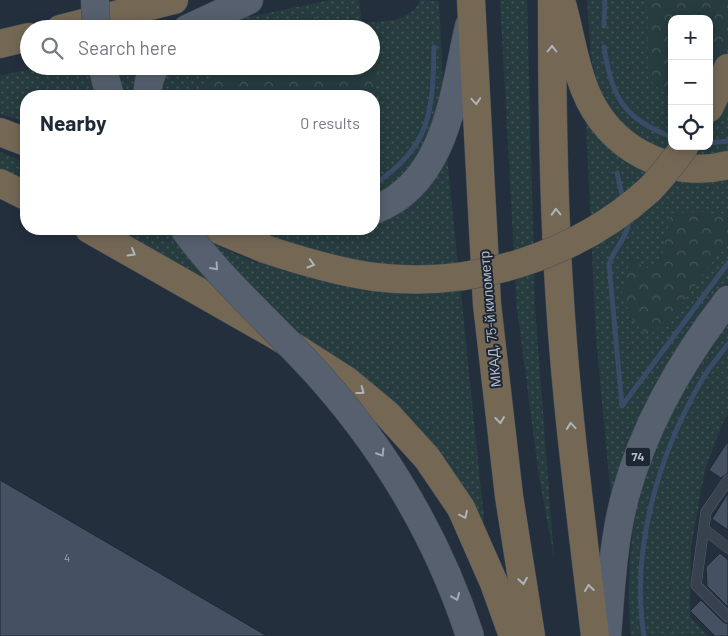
<!DOCTYPE html>
<html lang="en">
<head>
<meta charset="utf-8">
<style>
  body { margin:0; font-family:Barlow,sans-serif; background:#f6f6f7; color:#1f2937 }
  .controls { position:absolute; right:15px; top:15px; display:grid; overflow:hidden; border-radius:10px; box-shadow:0 2px 12px #0003 }
  .controls button { width:45px; height:45px; display:grid; place-items:center; padding:0; border:0; border-bottom:1px solid #e0e1e3; background:#fff; color:#1f2937; font:25px sans-serif }
  .list { margin:0; padding:0; list-style:none }
  h2 { display:flex; justify-content:space-between; align-items:center; height:65px; margin:0; padding:0 20px; font-size:21px }
  h2 small { font-size:16px; font-weight:400; color:#747a83 }
  .icon { flex:none; width:28px; height:28px; fill:none; stroke:currentColor; stroke-width:2; stroke-linecap:round; stroke-linejoin:round }
  .map { position:relative; flex:none; width:728px; height:636px; overflow:hidden }
  .search { position:absolute; background:#fff; box-shadow:0 2px 12px #0003; left:20px; top:20px; width:360px; height:55px; display:flex; align-items:center; gap:12px; box-sizing:border-box; padding:0 18px; border-radius:28px; color:#747a83; font-size:19px }
  .panel { position:absolute; background:#fff; box-shadow:0 2px 12px #0003; left:20px; top:90px; width:360px; height:145px; border-radius:20px }
  .map>svg:first-child { display:block }
</style>
</head>
<body>
<div class="map">
<svg width="728" height="636" viewBox="0 0 728 636">
  <defs>
    <pattern id="grass-dots" width="8" height="8" patternUnits="userSpaceOnUse" patternTransform="scale(1.25)"><rect width="8" height="8" fill="#263c3f"/><path d="M2 2h.1M6 6h.1" fill="none" stroke="#435659" stroke-width="1.8" stroke-linecap="round"/></pattern>
    <pattern id="forest-crowns" width="20" height="18" patternUnits="userSpaceOnUse" patternTransform="scale(1.25)"><rect width="20" height="18" fill="#263c3f"/><path d="M2 6a3 3 0 1 1 6 0M12 15a3 3 0 1 1 6 0" fill="none" stroke="#435659"/></pattern>
  </defs>
  <rect width="100%" height="100%" fill="#242f3e"/>
  <path fill="url(#grass-dots)" fill-rule="evenodd" d="M331 0H359L362 23C384 21 411 23 420 0L439 1 443 86 436 122 407 175 374 197V96H157L168 66H371V29H216L243 18Z
    M500 0H527L535 307 554 558 539 476 517 309Z
    M587 0H728V156L701 160 643 143 611 111 598 87 591 57ZM672 19H709V146H672Z
    M41 66H142L137 96H26V122L0 114V76Z
    M586 122 728 177V283L701 321 612 509 596 337Z
    M0 152 26 162V185L0 172Z
    M443 157H447L484 519 482 524 451 470 110 229H178L257 263 261 258 240 229H374V221Z
    M728 317V415L723 422 705 470 691 547 690 617 708 636H631C623 558 637 469 674 400 689 371 710 344 728 317Z"/>
  <path fill="url(#forest-crowns)" d="M647 0H728V121L709 113V19H672V96L660 90 648 78Z
    M310 14C321 18 322 25 331 29H283L301 16Z
    M371 36C383 61 382 71 372 96H204L212 66H371Z
    M706 212 728 217V241L679 308 649 336 633 320 622 293 630 259 647 268 661 260 671 213Z"/>
  <g fill="none" stroke-linecap="round" stroke-linejoin="round">
    <path stroke="#394c67" stroke-width="5" d="M604 26 605 0
      M604 47C612 97 623 119 672 137
      M709 143 728 141
      M617 173 623 199
      M374 184C431 148 433 110 434 47
      M628 219C631 233 613 250 609 264L622 406 728 263
      M644 636C630 549 659 453 703 378 710 366 720 355 728 344"/>
  </g>
  <path fill="#455162" stroke="#1f2835" d="M728 441V473L721 478 709 470Z
    M0 480 267 636H0Z
    M728 493V530L712 519Z
    M720 553 728 560V607L707 586 706 567Z
    M701 600 723 622 728 624V636H715L690 611Z"/>
  <g fill="none" stroke-linecap="round" stroke-linejoin="round">
    <defs>
      <path id="lane" d="M728 480 706 512 696 585 728 617
        M704 529 728 548"/>
      <path id="primary" d="M187 29 249 0
        M102 66 110 96
        M147 96 149 81 155 66
        M374 210C447 183 454 91 469 26
        M607 636C611 589 613 539 626 493 646 421 683 358 728 300"/>
      <path id="highway" d="M471 0 487 304 509 496 531 636
        M552 0C552 101 553 201 560 302 567 414 582 525 595 636
        M562 4C570 32 574 63 585 90 608 148 668 180 728 165
        M60 29 174 0
        M0 44 29 37
        M709 108 728 68
        M0 132 26 142
        M0 183 26 196
        M89 229 277 336 346 380 387 414 427 458 461 508 494 583 513 636
        M217 229 265 249"/>
    </defs>
    <use href="#lane" stroke="#565f6c" stroke-width="11"/>
    <use href="#primary" stroke="#414a57" stroke-width="29"/>
    <use href="#highway" stroke="#434c59" stroke-width="29"/>
    <use href="#lane" stroke="#38414e" stroke-width="10"/>
    <use href="#primary" stroke="#56606e" stroke-width="28"/>
    <use href="#highway" stroke="#746855" stroke-width="28"/>
    <defs>
      <path id="primary-bridge" d="M95 0 96 29
        M184 229C224 284 277 328 322 379 388 454 439 541 470 636"/>
      <path id="highway-bridge" d="M265 249C301 261 337 272 375 277 473 289 576 256 649 190 662 177 674 161 685 146"/>
    </defs>
    <use href="#primary-bridge" stroke="#414a57" stroke-width="29" stroke-linecap="butt"/>
    <use href="#highway-bridge" stroke="#434c59" stroke-width="29" stroke-linecap="butt"/>
    <use href="#primary-bridge" stroke="#56606e" stroke-width="28"/>
    <use href="#highway-bridge" stroke="#746855" stroke-width="28"/>
  </g>
  <defs><path id="oneway-chevron" d="M-2-3.5L2.5 0L-2 3.5" fill="none" stroke-width="1.6" stroke-linecap="round" stroke-linejoin="round" transform="scale(1.25)"/></defs>
  <g stroke="#aeb4bd">
    <use href="#oneway-chevron" transform="translate(552 49) rotate(-90)"/>
    <use href="#oneway-chevron" transform="translate(476 101) rotate(86)"/>
    <use href="#oneway-chevron" transform="translate(556 212) rotate(-92)"/>
    <use href="#oneway-chevron" transform="translate(132 253) rotate(30)"/>
    <use href="#oneway-chevron" transform="translate(311 264) rotate(16)"/>
    <use href="#oneway-chevron" transform="translate(361 391) rotate(37)"/>
    <use href="#oneway-chevron" transform="translate(500 420) rotate(83)"/>
    <use href="#oneway-chevron" transform="translate(571 426) rotate(-95)"/>
    <use href="#oneway-chevron" transform="translate(464 515) rotate(64)"/>
    <use href="#oneway-chevron" transform="translate(523 581) rotate(81)"/>
    <use href="#oneway-chevron" transform="translate(589 588) rotate(-97)"/>
  </g>
  <g stroke="#a1aab7">
    <use href="#oneway-chevron" transform="translate(215 267) rotate(48)"/>
    <use href="#oneway-chevron" transform="translate(381 453) rotate(58)"/>
    <use href="#oneway-chevron" transform="translate(456 597) rotate(68)"/>
  </g>
  <g text-anchor="middle" stroke-width="4" stroke-linejoin="round" paint-order="stroke">
    <g font-size="11" fill="#98a1af">
      <text x="67" y="562">4</text>
    </g>
    <rect fill="#1d2633" stroke="#878f9c" stroke-width="1" x="625.5" y="447.5" width="25" height="19" rx="4"/>
    <g font-size="12" font-weight="bold" fill="#b4bcc9">
      <text x="638" y="461">74</text>
    </g>
    <g font-size="14" fill="#b4bcc9" stroke="#1d2633">
      <text transform="translate(490 319) rotate(-95)" y="5">МКАД, 75-й километр</text>
    </g>
  </g>
</svg>
<div class="controls">
<button>+</button>
<button>−</button>
<button><svg class="icon" aria-label="locate" viewBox="0 0 24 24"><circle cx="12" cy="12" r="6"/><path d="M12 2v4M12 18v4M2 12h4M18 12h4"/></svg></button>
</div>
<div class="search"><svg class="icon" aria-label="search" viewBox="0 0 24 24"><circle cx="10" cy="10" r="6"/><path d="M15 15l6 6"/></svg>Search here</div>
<section class="panel">
<h2>Nearby<small>0 results</small></h2>
<ul class="list">
</ul>
</section>
</div>
</body>
</html>
